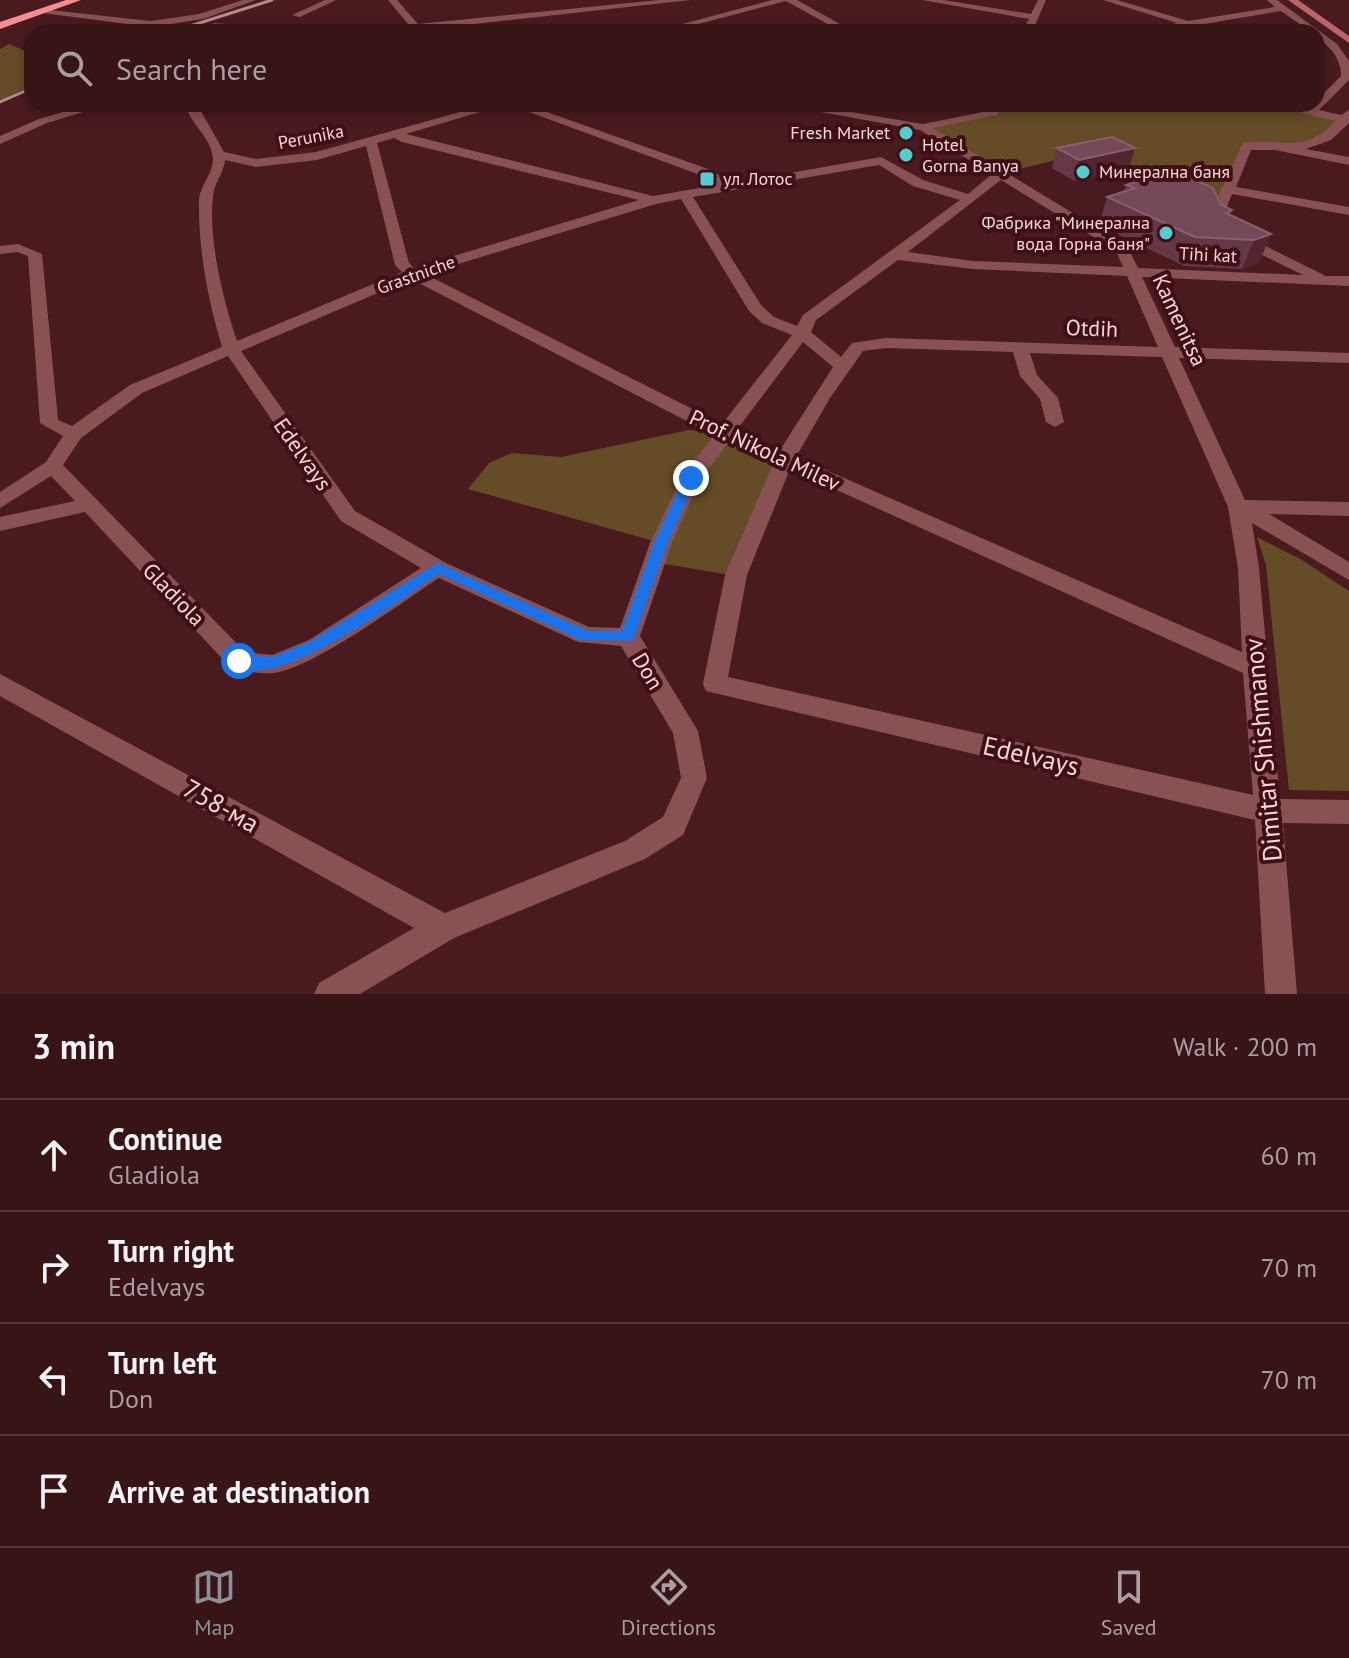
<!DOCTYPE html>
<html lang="en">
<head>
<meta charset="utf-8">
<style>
  body { margin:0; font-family:"PT Sans",sans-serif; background:#3e1d1f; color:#f1f3f6 }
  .stop { position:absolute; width:24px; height:24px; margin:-18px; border:6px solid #1a73e8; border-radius:50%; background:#fff }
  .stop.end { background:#1a73e8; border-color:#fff; box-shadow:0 2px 8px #0008 }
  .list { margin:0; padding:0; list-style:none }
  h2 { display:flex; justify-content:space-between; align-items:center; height:104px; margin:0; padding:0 32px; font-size:34px }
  h2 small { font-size:26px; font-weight:400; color:#aa9ea1 }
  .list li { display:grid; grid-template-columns:52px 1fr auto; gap:24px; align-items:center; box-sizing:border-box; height:112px; padding:0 32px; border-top:2px solid #513335 }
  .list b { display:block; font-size:30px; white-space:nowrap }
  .list p { margin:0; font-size:26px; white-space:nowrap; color:#aa9ea1 }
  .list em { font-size:26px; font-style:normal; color:#aa9ea1 }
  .icon { flex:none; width:44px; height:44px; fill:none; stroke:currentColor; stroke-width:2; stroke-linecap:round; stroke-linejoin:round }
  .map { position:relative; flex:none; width:1349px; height:994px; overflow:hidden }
  .search { position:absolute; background:#371416; box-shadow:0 4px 12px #0003; left:24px; right:24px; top:24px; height:88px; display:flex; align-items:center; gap:20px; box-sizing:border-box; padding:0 28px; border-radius:24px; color:#aa9ea1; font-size:30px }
  .sheet { height:552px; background:#371416 }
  nav { display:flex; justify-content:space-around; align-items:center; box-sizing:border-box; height:112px; border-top:2px solid #513335; background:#371416; font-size:22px; color:#aa9ea1 }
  nav a { display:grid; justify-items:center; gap:4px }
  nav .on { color:#8c9099 }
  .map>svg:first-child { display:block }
</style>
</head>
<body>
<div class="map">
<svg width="1349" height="994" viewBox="0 0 1349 994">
  <rect width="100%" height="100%" fill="#491a1e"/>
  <path fill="#644c26" d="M9 44 32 54V86L0 100V49Z
    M996 104H1272L1345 119 1349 113V120L1345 119C1312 152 1290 147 1247 146L1216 216 1118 175 1137 169 1106 154 1072 156 1000 174 923 127 992 113Z
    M689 430 727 434 785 460 736 576 654 562 661 543 468 489 489 463 512 453 561 457Z
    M1257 537 1302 560 1349 591V791L1289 790 1266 565Z"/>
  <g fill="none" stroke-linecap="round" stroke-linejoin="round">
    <path fill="#885254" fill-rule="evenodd" d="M243 0H256L203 19 151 27 35 12 40 9 151 21 199 14Z
      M325 0H336L300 17 292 15Z
      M388 0H397L418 24 659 0H691L402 32H376L409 25Z
      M772 0H797L854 32H842L786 1 668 32H652Z
      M922 0H943L1031 14 1038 0H1046L1032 32H1022L1029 19Z
      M1103 0H1117L1188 21 1275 7 1267 0H1277L1337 44 1349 61V80L1319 110 1341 115 1349 110V123L1331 140 1306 149 1349 157V165L1275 150H1251L1236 187 1349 207V215L1232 194 1223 216V225L1326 276H1349V286L1142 277 1175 347 1349 353V363L1179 358 1245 500 1349 502V516L1269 514 1349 562V580L1252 523 1259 568 1280 799 1349 800V824L1283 823 1297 994H1265L1255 820 706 691 703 684 725 575 774 462 729 442 700 480 672 543 640 636 698 731 707 778 683 835 645 859 454 938 360 994H314L319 983 414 928 0 696V674L445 913 625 841 663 817 681 778 673 733 621 646 578 642 439 578C403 601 313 669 273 673 261 674 243 671 231 668L85 512 0 531V517L75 501 51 476 0 508V492L46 462 63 436 40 423 28 256 17 252 0 254V246L18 244 42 254 58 420 72 426 130 385 222 347C208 300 198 249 199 200 200 185 213 174 213 159 212 138 190 124 185 104H197L224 152 256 159 316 152 489 104H507L406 134 653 196 717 185 703 176 507 104H524L711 170 731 183 881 157 923 180 968 194 992 174 920 130 777 104H803L923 124 993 110 999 113 997 115 933 128 1127 246 1138 268 1303 275 1211 230 1209 216 1243 143C1283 137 1302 156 1336 121L1266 104 1308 108 1317 104V100L1341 76C1341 58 1331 48 1317 37V32H1311L1281 11 1157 32H1135L1177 23ZM394 138 402 142 639 200 414 268 409 263 377 143ZM366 146 395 265 402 272 237 341C223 300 208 239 213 196 214 183 224 173 225 160L256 167 317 160ZM879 165 913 186 960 200 803 315 797 326 774 317 761 305 693 197ZM1001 180 1116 251 1123 267 973 261 908 252ZM681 199 749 311 762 323 792 335 722 424 425 274 656 204ZM898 260 973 269 1127 276 1158 347 886 338 852 343 841 357 811 332 816 320ZM411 279 714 435 681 478 650 543 620 628 589 627 446 563 355 511 241 351ZM803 342 833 367 780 450 736 431ZM886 348 1013 352 1020 376 1040 399 1046 422 1055 427 1064 422 1058 398 1037 375 1030 353 1162 357 1228 507 1238 568 1242 652 796 457 830 398 863 351ZM228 356 341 521 421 568 309 640 272 655 245 652 63 465 81 438 142 393ZM790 469 1243 673 1253 795 728 677 747 575Z
      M214 23 291 29 296 32 211 28Z
      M91 104H109L47 123 0 144V136L39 119Z"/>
    <path fill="#bb656a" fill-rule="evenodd" d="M1288 0H1298L1349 36V43Z"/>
    <path fill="#f78c91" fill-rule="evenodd" d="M66 0H81L0 29V22Z"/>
    <path stroke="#b18b8d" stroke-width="3" d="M171 32 272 0
      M0 102 32 88"/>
  </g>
  <path fill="#653848" d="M1057 148 1129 168 1074 181 1052 168Z
    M1126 185 1220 204 1232 210 1230 215 1271 234 1259 263 1242 269 1184 266 1099 225 1107 197 1124 191Z"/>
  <path fill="#532531" d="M1135 148 1129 168 1074 181 1079 160Z
    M1271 234 1259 263 1242 269 1254 240Z"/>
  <path fill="#754957" stroke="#895f6b" stroke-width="2" d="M1112 137 1135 148 1079 160 1057 148Z
    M1171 170 1213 188 1220 204 1232 210 1226 213 1271 234 1254 240 1195 237 1107 197 1135 188 1126 185Z"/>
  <path fill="#1a73e8" d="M691 474 697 478 668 543 633 641 580 640 439 574C407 595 264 703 232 661L239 655 273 657 311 641 438 563 588 631H622L654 543 684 478Z"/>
  <g fill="#52cdd0" stroke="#3e1015" stroke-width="3">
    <circle cx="906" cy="133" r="8"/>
    <circle cx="906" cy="155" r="8"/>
    <circle cx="1083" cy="172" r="8"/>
    <rect x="699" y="171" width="16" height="16" rx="4"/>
    <circle cx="1166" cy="233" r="8"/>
  </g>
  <g text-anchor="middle" stroke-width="8" stroke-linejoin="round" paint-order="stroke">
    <g font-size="18" fill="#f6d6d6" stroke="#3e1015" text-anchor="start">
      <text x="890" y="139" text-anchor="end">Fresh Market</text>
      <text x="922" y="151">Hotel<tspan x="922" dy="21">Gorna Banya</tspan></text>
      <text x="1099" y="178">Минерална баня</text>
      <text x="723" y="185">ул. Лотос</text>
      <text x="1150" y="229" text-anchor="end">Фабрика "Минерална<tspan x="1150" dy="21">вода Горна баня"</tspan></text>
    </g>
    <g font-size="18" fill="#f6d6d6" stroke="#3e1015">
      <text transform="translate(311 137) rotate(-11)" y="6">Perunika</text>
      <text transform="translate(1208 255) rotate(3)" y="6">Tihi kat</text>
      <text transform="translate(416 275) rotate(-20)" y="6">Grastniche</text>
    </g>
    <g font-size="22" fill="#f6d6d6" stroke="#3e1015">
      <text transform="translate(1180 320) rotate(65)" y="8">Kamenitsa</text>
      <text transform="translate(1092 328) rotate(2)" y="8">Otdih</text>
      <text transform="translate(765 450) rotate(25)" y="8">Prof. Nikola Milev</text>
      <text transform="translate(303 454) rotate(55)" y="8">Edelvays</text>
      <text transform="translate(174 594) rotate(46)" y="8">Gladiola</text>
      <text transform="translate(648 671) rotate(59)" y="8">Don</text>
    </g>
    <g font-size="26" fill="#f6d6d6" stroke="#3e1015">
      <text transform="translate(1263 750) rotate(-95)" y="9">Dimitar Shishmanov</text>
      <text transform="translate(1031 756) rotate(13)" y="9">Edelvays</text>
      <text transform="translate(221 806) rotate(29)" y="9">758-ма</text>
    </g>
  </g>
</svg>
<div class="stop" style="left:239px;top:661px"></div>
<div class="stop end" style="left:691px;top:478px"></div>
<div class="search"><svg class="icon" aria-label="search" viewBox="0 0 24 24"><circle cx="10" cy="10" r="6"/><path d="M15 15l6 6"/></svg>Search here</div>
</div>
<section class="sheet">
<h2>3 min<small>Walk · 200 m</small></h2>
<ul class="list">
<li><svg class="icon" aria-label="ahead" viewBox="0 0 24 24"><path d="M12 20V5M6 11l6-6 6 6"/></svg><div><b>Continue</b><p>Gladiola</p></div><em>60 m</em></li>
<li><svg class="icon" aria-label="right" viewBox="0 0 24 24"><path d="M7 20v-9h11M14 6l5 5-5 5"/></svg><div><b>Turn right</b><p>Edelvays</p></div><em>70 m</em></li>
<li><svg class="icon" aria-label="left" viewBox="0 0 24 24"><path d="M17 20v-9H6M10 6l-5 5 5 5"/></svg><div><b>Turn left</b><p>Don</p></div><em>70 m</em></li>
<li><svg class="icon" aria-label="arrive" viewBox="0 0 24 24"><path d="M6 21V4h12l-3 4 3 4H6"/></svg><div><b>Arrive at destination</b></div></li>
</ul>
</section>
<nav>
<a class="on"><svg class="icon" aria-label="map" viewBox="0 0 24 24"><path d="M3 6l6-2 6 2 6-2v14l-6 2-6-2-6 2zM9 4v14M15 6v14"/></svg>Map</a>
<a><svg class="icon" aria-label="directions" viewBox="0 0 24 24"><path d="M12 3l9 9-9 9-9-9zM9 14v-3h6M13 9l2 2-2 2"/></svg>Directions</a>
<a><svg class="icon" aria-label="saved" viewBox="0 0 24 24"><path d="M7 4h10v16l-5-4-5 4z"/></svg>Saved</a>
</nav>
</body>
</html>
